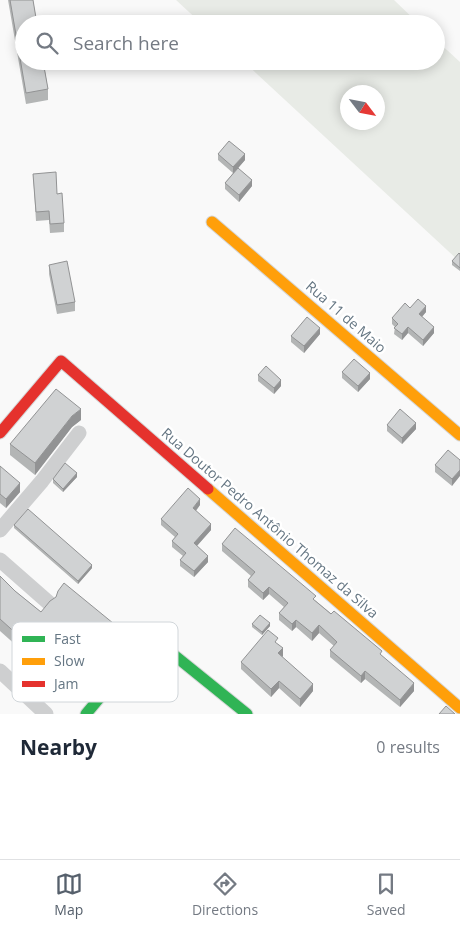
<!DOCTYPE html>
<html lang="en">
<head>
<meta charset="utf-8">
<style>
  body { margin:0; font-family:"Open Sans",sans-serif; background:#f2f2f3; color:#1f2937 }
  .compass { position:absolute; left:340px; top:85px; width:45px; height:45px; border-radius:50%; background:#fff; box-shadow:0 2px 12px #0003; rotate:122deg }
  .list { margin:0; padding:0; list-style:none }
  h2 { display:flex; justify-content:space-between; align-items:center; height:65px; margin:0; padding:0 20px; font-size:21px }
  h2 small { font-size:16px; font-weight:400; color:#747a83 }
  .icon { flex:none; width:28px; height:28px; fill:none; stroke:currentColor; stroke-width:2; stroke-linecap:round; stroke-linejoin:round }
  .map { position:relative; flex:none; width:460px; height:714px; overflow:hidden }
  .search { position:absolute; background:#fff; box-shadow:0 2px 12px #0003; left:15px; right:15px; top:15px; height:55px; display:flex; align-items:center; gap:12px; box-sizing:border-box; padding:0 18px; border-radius:28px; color:#747a83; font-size:19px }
  .sheet { height:145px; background:#fff }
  nav { display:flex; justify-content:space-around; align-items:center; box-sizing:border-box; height:70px; border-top:1px solid #e0e1e3; background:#fff; font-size:14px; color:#747a83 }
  nav a { display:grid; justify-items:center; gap:2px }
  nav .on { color:#56606c }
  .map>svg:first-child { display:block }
</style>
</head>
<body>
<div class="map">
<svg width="460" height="714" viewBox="0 0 460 714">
  <rect width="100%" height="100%" fill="#f9f9f9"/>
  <path fill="#e8ebe6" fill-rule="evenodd" d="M176 0H394L419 24H202Z
    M436 40 460 62V262L243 61H436ZM348 92H378V122H348Z"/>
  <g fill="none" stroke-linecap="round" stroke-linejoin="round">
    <defs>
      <path id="fast" d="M86 714 132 659 153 646 174 655 247 714"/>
      <path id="slow" d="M212 222 460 435
        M208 489 460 708"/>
      <path id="jam" d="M0 433 61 361 208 489"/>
    </defs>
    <use href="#fast" stroke="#d5d6d7" stroke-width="13"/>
    <use href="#slow" stroke="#d5d6d7" stroke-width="13"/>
    <use href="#jam" stroke="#d5d6d7" stroke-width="13"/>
    <path stroke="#cecfd0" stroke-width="15" d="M0 530 42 481 79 433
      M0 560 49 603
      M0 671 46 714"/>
    <use href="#fast" stroke="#30b455" stroke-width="11"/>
    <use href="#slow" stroke="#ff9f0a" stroke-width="11"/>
    <use href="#jam" stroke="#e5322d" stroke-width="11"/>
  </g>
  <path fill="#b3b5b5" d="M8 0H33L48 89V100L26 104Z
    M218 154 245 160 238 168 252 186 239 202 225 189V183L233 173 218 160Z
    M33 174 57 194 64 223V232L50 233 49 220 36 221Z
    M460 254V271L452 265V261Z
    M49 265 75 302V311L57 314 49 274Z
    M410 308 426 312 422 317 434 333 423 346 408 333 402 340 394 334 395 327 392 324V318Z
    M320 334 304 353 291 342V336Z
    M342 372 370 379 358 392 342 378Z
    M258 375 281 386 274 394 258 381Z
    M81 420 72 427 35 475 10 455V444Z
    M387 425 416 429 402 444 387 431Z
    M460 460 452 486 435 472V465Z
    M0 466 20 492 6 508 0 503Z
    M77 477 63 492 53 483V479Z
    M200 505 196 511 211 530 197 546 208 562 194 577 180 566V560L183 556 172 547V541L175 537 161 525V519Z
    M14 525 92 568 78 584 14 528Z
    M222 544 316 601 382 656 414 691 400 707 365 679 361 683 330 657V650L334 646 319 633 312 641 296 627 292 631 279 620V613L284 607 269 594 263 600 248 587V580L251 576 222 551Z
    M0 576 15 591 41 612 119 640 72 698 48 678V675L18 650V647L0 631Z
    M252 624 270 626 262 635 252 627Z
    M278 644 283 656 282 657 313 691 300 707 279 688 271 697 241 669V662Z"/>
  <path fill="#929394" d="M245 154V160L233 174V167Z
    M252 180V186L239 202V195Z
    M426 306V312L419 320V314Z
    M408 327V333L402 340V334Z
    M434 327V333L423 346V340Z
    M320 328V334L304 353V346Z
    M370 373V379L358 392V386Z
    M281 380V386L274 394V388Z
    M81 409V420L72 427 35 475V463L72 416Z
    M416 423V429L402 444V438Z
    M460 470V476L452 486V479Z
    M77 473V477L63 492V489Z
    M20 483V492L6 508V499Z
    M200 499V505L193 514V508Z
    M211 524V530L194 549V543Z
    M208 556V562L194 577V571Z
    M92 565V568L78 584V581Z
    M269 587V594L263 600V593Z
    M296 620V627L292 631V624Z
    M270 623V626L262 635V632Z
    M319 625V633L312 641V633Z
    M119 628V640L72 698V686Z
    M283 648V656L278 661V653Z
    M365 671V679L361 683V676Z
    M279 681V688L271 697V689Z
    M414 683V691L400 707V700Z
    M313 684V691L300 707V699Z"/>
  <path fill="#d0d2d3" stroke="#929394" d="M10 0H33L37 24H24V61H43L48 89 26 93Z
    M229 141 245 154 233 167 218 154Z
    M238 168 252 180 239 195 225 183Z
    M56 172 57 194 62 193 64 223 50 224 49 211 36 212 33 174Z
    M459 253 460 254V268L452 261Z
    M67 261 75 302 57 305 49 265Z
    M418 299 426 306 419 314 434 327 423 340 408 327 402 334 394 328 398 324 392 318 405 303 410 308Z
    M307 317 320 328 304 346 291 336Z
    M354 359 370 373 358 386 342 372Z
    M266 366 281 380 274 388 258 375Z
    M56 389 81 409 72 416 35 463 10 444Z
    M400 409 416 423 402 438 387 425Z
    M448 450 460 460V470L452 479 435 465Z
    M65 463 77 473 63 489 53 479Z
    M0 466 20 483 6 499 0 494Z
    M188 488 200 499 193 508 211 524 194 543 208 556 194 571 180 560 186 553 172 541 178 534 161 519Z
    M28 509 92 565 78 581 14 525Z
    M235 528 316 596 313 599 331 614 334 611 382 651 380 654 414 683 400 700 365 671 361 676 330 650 337 642 319 625 312 633 296 620 292 624 279 613 288 603 269 587 263 593 248 580 255 572 222 544Z
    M0 576 15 591 41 612 50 601 56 597 58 591 64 583 119 628 72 686 48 667 49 665 18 639 20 637 0 619Z
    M260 615 270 623 262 632 252 624Z
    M268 630 278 638 275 642 283 648 278 653 313 684 300 699 279 681 271 689 241 662Z
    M446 706 455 714H439Z"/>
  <g text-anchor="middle" stroke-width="5" stroke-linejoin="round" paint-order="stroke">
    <g font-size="14" fill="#657683" stroke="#fff">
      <text transform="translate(346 317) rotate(41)" y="5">Rua 11 de Maio</text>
      <text transform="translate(270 523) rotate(41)" y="5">Rua Doutor Pedro Antônio Thomaz da Silva</text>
    </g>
  </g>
  <rect x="12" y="622" width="166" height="80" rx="8" fill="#fff" stroke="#d1d6da" stroke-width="1"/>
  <rect x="22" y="636" width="23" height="6" fill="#30b455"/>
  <rect x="22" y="658" width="23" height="7" fill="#ff9f0a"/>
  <rect x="22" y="681" width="23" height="6" fill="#e5322d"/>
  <g font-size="14" fill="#657683">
    <text x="54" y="644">Fast</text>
    <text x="54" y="666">Slow</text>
    <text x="54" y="689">Jam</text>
  </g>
</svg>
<svg class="compass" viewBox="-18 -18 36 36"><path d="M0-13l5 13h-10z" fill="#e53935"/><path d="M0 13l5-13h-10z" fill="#747a83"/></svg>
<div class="search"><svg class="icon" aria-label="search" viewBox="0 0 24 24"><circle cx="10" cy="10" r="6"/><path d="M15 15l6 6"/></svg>Search here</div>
</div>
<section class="sheet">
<h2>Nearby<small>0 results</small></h2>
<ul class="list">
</ul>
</section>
<nav>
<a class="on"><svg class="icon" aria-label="map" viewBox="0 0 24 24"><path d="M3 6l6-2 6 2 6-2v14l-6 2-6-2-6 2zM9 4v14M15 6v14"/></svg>Map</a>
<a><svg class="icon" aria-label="directions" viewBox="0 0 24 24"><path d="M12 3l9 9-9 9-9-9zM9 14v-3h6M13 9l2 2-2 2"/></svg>Directions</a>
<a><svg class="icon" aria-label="saved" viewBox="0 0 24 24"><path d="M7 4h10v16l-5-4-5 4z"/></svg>Saved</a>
</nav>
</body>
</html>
